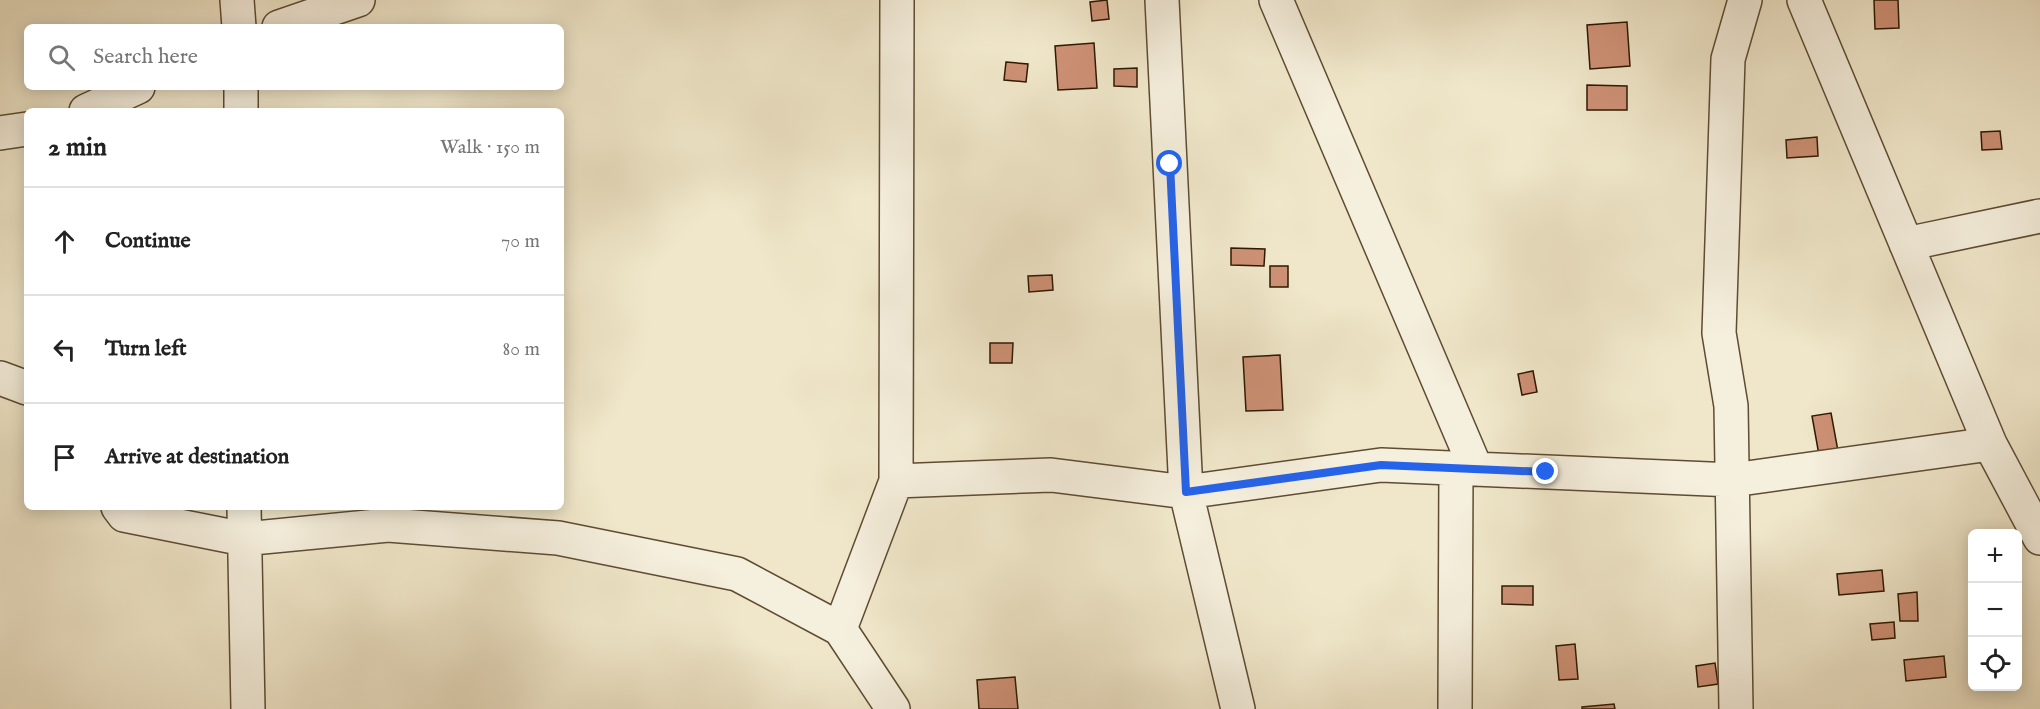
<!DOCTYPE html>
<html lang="en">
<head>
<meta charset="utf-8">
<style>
  body { margin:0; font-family:"IM FELL English",serif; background:#f6f6f6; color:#222 }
  .controls { position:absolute; right:18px; bottom:18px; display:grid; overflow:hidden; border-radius:9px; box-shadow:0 3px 15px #0003 }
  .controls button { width:54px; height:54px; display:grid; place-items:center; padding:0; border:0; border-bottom:2px solid #e0e0e0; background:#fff; color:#222; font:30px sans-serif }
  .stop { position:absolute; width:18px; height:18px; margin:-14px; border:4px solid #2563eb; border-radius:50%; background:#fff }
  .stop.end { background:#2563eb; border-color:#fff; box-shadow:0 2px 6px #0008 }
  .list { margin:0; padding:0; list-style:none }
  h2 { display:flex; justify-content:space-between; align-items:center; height:78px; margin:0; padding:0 24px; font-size:26px }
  h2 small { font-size:20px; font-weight:400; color:#767676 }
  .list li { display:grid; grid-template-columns:39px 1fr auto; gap:18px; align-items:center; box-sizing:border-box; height:108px; padding:0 24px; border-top:2px solid #e0e0e0 }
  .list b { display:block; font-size:22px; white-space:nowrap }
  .list em { font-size:20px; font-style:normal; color:#767676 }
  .icon { flex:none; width:33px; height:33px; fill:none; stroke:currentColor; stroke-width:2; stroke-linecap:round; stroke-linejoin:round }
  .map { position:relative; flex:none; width:2040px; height:709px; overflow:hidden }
  .search { position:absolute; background:#fff; box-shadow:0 3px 15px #0003; left:24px; top:24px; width:540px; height:66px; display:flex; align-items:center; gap:15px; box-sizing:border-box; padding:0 21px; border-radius:9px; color:#767676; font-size:22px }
  .panel { position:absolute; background:#fff; box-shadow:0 3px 15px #0003; left:24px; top:108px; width:540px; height:402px; border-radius:9px }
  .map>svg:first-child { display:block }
</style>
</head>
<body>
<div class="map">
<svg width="2040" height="709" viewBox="0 0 2040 709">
  <rect width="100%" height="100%" fill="#f0e7ca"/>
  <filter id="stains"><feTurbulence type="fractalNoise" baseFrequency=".00333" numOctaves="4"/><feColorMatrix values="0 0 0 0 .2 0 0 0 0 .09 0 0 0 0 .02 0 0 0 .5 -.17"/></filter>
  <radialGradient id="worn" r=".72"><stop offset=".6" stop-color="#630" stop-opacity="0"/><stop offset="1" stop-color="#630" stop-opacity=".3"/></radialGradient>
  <path fill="#ce9176" stroke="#2d1900" stroke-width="1.5" d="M1107 0 1109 19 1092 21 1090 2Z
    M1874 0H1898L1899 28 1875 29Z
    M1627 22 1630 66 1590 69 1587 25Z
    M1094 43 1097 88 1058 90 1055 46Z
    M1006 62 1028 64 1026 82 1004 80Z
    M1137 68V87L1114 86V69Z
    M1587 85 1627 86V110H1587Z
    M2000 131 2002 149 1982 150 1981 132Z
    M1817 137 1818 156 1787 158 1786 140Z
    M1231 248 1265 249 1264 266 1231 265Z
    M1270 266H1288V287H1270Z
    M1052 275 1053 290 1029 292 1028 276Z
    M990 343H1013L1012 363H990Z
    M1280 355 1283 410 1246 411 1243 357Z
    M1533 371 1537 392 1522 395 1518 374Z
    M1831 413 1838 451 1819 455 1812 416Z
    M1882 570 1884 591 1839 595 1837 574Z
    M1502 586H1533V605L1502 604Z
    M1917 592 1918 621H1900L1898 594Z
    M1894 622 1895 638 1872 640 1870 624Z
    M1575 644 1578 679 1559 680 1556 646Z
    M1944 656 1946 677 1906 681 1904 660Z
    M1715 663 1718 684 1698 687 1696 666Z
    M1015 677 1018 709H979L977 680Z
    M1614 704 1615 709H1582V707Z"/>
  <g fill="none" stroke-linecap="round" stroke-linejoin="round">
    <defs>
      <path id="minor" d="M237 0 239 27
        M1162 0 1186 492 1238 709
        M1276 0 1476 469
        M1804 0 1990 444 2040 538
        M279 27 358 0
        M241 87V111
        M86 111 138 87
        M0 133 27 129
        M1906 244 2040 216
        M0 378 27 388
        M896 481 1051 475 1186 492 1381 465 1733 480 1990 444
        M118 507 124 515 244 539 388 525 558 538 737 574 840 629
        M244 507 248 709
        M893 709 840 629 896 481 897 0
        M1455 709 1456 468
        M1736 709 1731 406 1719 333 1728 59 1745 0"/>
    </defs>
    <use href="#minor" stroke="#5e4c32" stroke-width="36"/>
    <use href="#minor" stroke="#f5efdd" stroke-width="33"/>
  </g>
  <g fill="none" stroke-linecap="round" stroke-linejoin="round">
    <path stroke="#2563eb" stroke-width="8" d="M1170 164 1186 492 1381 465 1546 472"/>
  </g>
  <rect width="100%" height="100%" filter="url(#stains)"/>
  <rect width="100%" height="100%" fill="url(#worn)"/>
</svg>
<div class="controls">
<button>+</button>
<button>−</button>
<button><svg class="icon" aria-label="locate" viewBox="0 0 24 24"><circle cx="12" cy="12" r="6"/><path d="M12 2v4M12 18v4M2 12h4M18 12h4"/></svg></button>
</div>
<div class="stop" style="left:1170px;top:164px"></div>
<div class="stop end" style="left:1546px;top:472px"></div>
<div class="search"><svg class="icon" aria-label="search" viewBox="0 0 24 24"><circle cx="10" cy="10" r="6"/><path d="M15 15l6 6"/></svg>Search here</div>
<section class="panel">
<h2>2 min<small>Walk · 150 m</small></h2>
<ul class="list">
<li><svg class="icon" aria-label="ahead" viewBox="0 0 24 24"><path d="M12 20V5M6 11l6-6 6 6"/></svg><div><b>Continue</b></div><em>70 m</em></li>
<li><svg class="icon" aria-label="left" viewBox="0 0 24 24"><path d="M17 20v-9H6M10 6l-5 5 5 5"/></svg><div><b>Turn left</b></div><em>80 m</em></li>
<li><svg class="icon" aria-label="arrive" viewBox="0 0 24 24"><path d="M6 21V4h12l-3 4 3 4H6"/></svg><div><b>Arrive at destination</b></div></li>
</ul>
</section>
</div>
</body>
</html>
